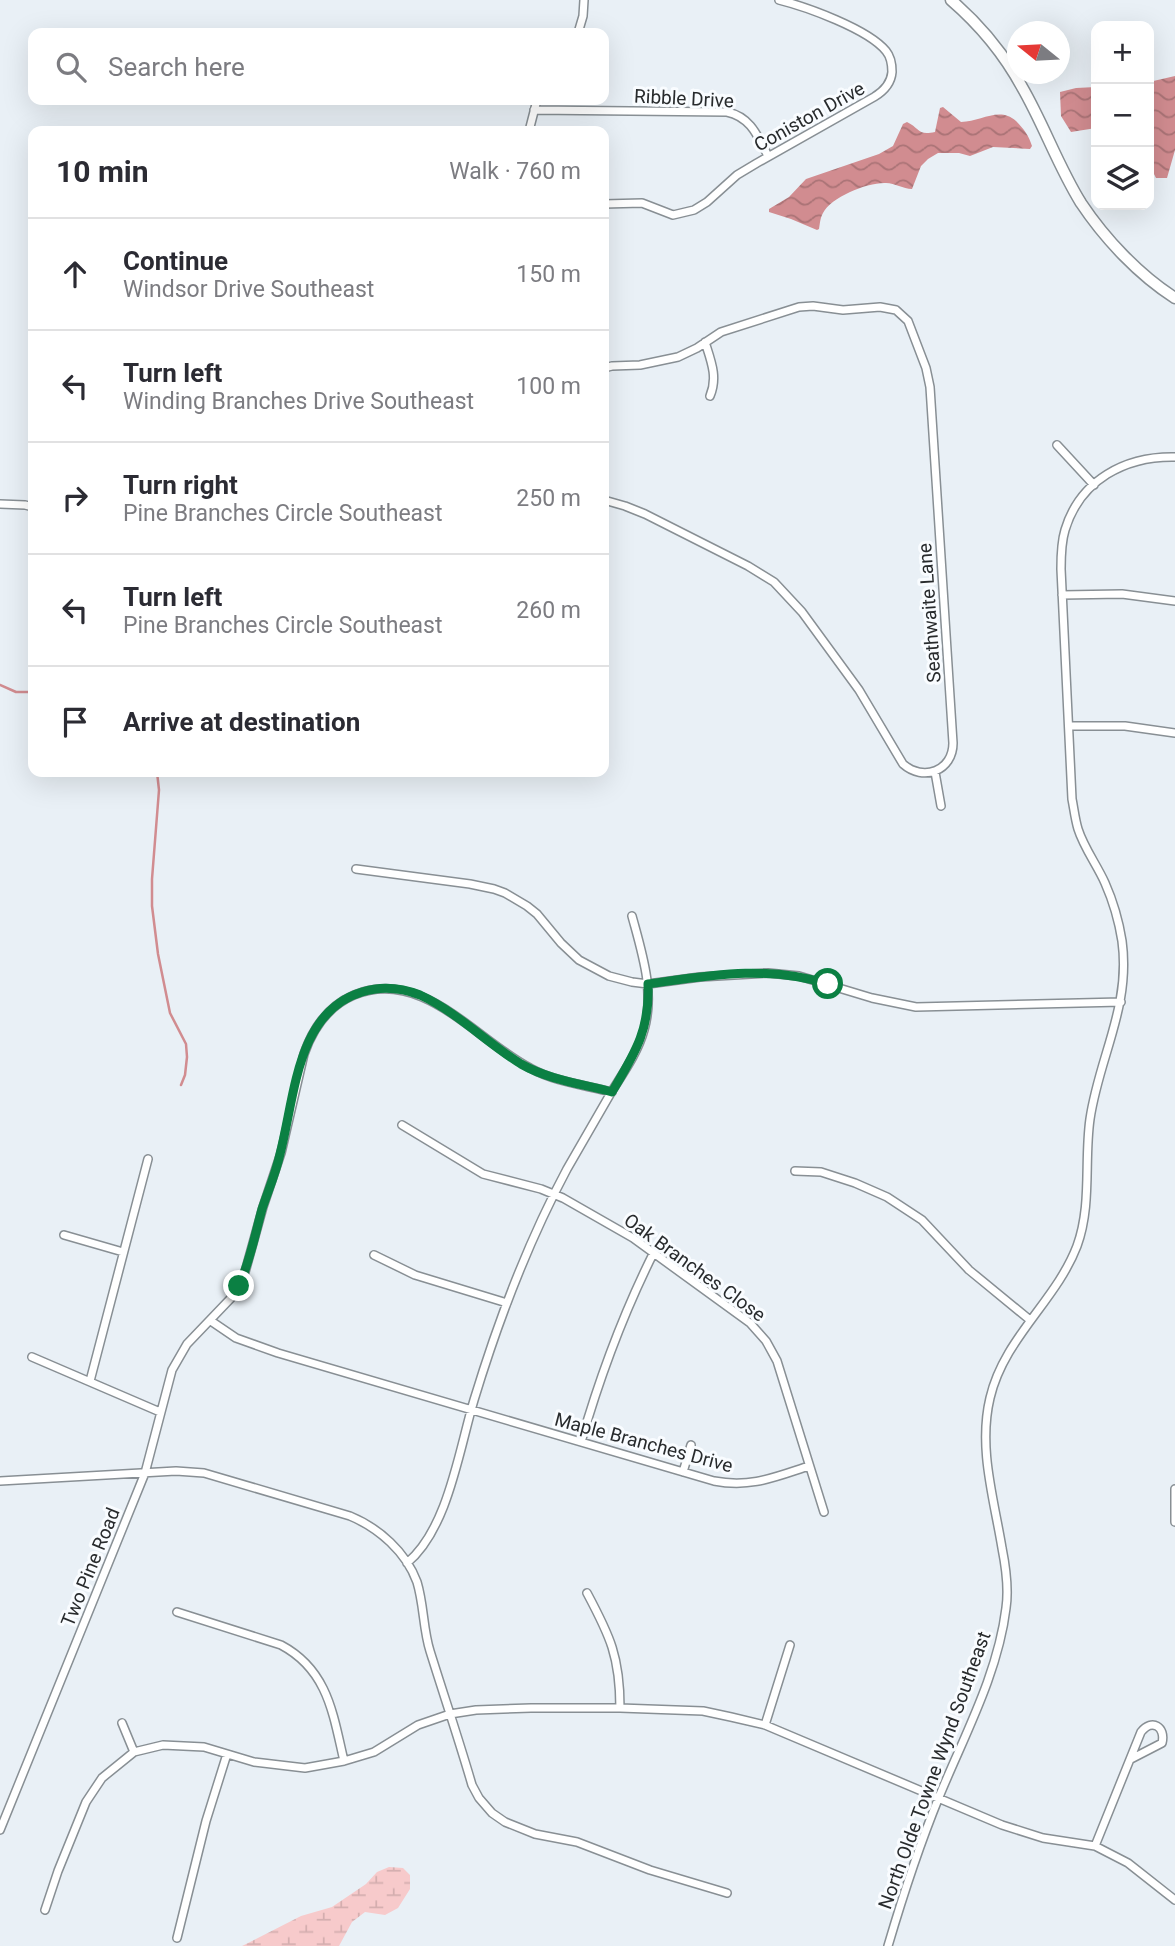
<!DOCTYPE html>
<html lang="en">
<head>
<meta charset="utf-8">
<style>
  body { margin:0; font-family:Roboto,sans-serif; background:#f2f2f3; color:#2b2b33 }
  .controls { position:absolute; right:21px; top:21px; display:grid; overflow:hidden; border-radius:14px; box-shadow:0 7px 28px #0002 }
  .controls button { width:63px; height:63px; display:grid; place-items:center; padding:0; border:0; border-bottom:2px solid #e1e1e2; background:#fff; color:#2b2b33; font:35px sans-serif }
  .compass { position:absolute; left:1007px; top:21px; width:63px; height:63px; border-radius:50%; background:#fff; box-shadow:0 7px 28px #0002; rotate:288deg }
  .stop { position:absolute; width:21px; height:21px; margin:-16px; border:5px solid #0b8043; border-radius:50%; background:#fff }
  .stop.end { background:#0b8043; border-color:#fff; box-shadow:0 2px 7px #0008 }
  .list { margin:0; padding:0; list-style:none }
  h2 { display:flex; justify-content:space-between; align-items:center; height:91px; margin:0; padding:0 28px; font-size:30px }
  h2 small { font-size:23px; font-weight:400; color:#7c7c81 }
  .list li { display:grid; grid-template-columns:46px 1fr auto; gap:21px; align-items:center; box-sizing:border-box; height:112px; padding:0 28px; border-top:2px solid #e1e1e2 }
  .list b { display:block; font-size:26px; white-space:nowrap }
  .list p { margin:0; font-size:23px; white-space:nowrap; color:#7c7c81 }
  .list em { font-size:23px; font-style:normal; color:#7c7c81 }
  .icon { flex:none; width:38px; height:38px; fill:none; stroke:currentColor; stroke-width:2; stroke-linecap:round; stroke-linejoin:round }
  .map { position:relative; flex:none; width:1175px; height:1946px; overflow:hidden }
  .search { position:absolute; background:#fff; box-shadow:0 7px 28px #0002; left:28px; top:28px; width:581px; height:77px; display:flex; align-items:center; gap:18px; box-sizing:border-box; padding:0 24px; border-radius:14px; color:#7c7c81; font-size:26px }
  .panel { position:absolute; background:#fff; box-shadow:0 7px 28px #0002; left:28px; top:126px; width:581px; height:651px; border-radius:14px }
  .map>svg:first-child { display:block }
</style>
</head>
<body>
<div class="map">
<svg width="1175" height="1946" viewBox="0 0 1175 1946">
  <defs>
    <pattern id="wetland-marsh" width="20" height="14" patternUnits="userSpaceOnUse" patternTransform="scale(1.75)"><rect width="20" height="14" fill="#f7cacb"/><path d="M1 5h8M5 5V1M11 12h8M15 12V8" fill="none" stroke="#d4aeaf"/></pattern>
    <pattern id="water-waves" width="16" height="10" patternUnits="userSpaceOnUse" patternTransform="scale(1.75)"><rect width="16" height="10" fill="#d18c90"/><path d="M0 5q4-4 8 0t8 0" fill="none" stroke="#aa7376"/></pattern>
  </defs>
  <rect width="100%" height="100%" fill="#e9f0f6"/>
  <path fill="url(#wetland-marsh)" d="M389 1867 403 1868 410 1875V1889L398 1908 385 1915 365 1912 352 1922 339 1946H242L301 1916 332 1907 366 1884 377 1872Z"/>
  <path fill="url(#water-waves)" d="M1175 76V150L1167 178H1156L1149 164V82Z
    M1096 87V128L1071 132 1061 116 1060 92 1076 88Z
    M943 107 961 122C981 122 999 106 1016 121 1024 129 1029 136 1032 146L1030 149 993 147 970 156 959 153H938L928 159 921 166 912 189C903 189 895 183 886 183 868 182 831 197 823 213 820 218 820 224 819 229L817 230 791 219 769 212V209L789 197 806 179 879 154 893 146 903 124 907 122C920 128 917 136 935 132L940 108Z"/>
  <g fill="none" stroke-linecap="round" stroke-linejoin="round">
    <path stroke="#d18c90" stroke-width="2.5" d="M0 685 16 692H33
      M157 772 159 790 152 879V906L158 954 170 1013 186 1044 187 1057 185 1075 181 1085"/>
    <defs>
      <path id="minor" d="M578 33 583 16 584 0
        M534 110 727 112C751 117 758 137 768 156
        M529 131 537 100
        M604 204 642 203 673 215 694 210 707 202 737 175 757 163 874 97C884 91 891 84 892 72 892 64 891 57 886 51 868 29 807 7 779 0
        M705 342C711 361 718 377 710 396
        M604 368 612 366 640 365 678 357 697 348 721 332 799 307 813 306 843 310 880 307 896 310 908 321 926 368 930 387 953 743C953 771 923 782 903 764L859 690 802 612 774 582 748 566 645 514 625 506 604 500
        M1057 445 1094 485
        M0 504 25 505 33 507
        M1062 595 1122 594 1175 601
        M1069 726H1125L1175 733
        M935 772 941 806
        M356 869 470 884 494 889 505 893 527 906 537 914 561 943 579 960 609 976 632 982 648 984 700 977 768 973 799 976 872 998 916 1007 1121 1002
        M402 1125 483 1174 541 1189 563 1198 633 1238 750 1323 766 1341 777 1361 824 1512
        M795 1171 821 1172 855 1183 887 1197 922 1220 969 1270 1030 1320
        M64 1235 123 1252
        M374 1255 415 1275 507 1303
        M211 1321 236 1338 278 1353 714 1481C751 1488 775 1477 809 1466
        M32 1357 160 1412
        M90 1381 148 1159
        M581 1442C600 1376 623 1314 654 1252
        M683 1472 691 1445
        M0 1481 176 1471 204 1473 350 1516C379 1528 406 1552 417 1582 424 1605 423 1629 430 1651 444 1696 459 1740 472 1785L479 1798 492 1813 505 1822 535 1834 577 1842 650 1870 727 1893
        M1175 1489V1522
        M407 1563C448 1529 459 1450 474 1400 498 1321 528 1242 567 1169 582 1143 597 1117 612 1091 624 1072 638 1052 644 1030 655 992 642 953 632 916
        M587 1593C610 1636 620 1657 620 1708
        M177 1612 281 1645C328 1670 333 1714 344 1761
        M122 1723 134 1752
        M765 1725 790 1645
        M0 1830 145 1473 172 1370 187 1344 232 1297 245 1272 263 1207 281 1153 304 1054C313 1028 328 1006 354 995 422 967 476 1040 530 1068 555 1082 585 1085 612 1092
        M1095 1846 1141 1732C1152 1718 1166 1727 1162 1743L1131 1759
        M45 1910 58 1871 86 1802 102 1778 134 1752 163 1745 204 1747 254 1762 305 1768 344 1761 374 1752 418 1725 450 1714 476 1710 531 1708H620L703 1711 731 1717 765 1725 1002 1825 1043 1838 1095 1846 1128 1863 1175 1900
        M177 1938 206 1821 227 1754
        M888 1946C903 1895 919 1846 939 1797 964 1736 998 1674 1006 1608 1009 1588 1006 1568 1002 1548 994 1499 978 1448 990 1398 1004 1338 1056 1301 1077 1246 1092 1205 1084 1161 1090 1119 1099 1057 1131 1007 1122 941 1119 922 1113 901 1105 883 1097 865 1084 848 1078 829 1075 819 1074 809 1072 799L1061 569C1061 556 1061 543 1065 530 1080 480 1125 456 1175 457"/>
      <path id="secondary" d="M951 0C980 25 1004 54 1022 87 1044 125 1058 166 1081 203 1105 239 1139 275 1175 298"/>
    </defs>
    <use href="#minor" stroke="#888f94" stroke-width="10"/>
    <use href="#secondary" stroke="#888f94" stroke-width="13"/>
    <use href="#minor" stroke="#fff" stroke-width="7"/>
    <use href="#secondary" stroke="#fff" stroke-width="10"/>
  </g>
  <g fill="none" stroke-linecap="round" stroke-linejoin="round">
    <path stroke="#0b8043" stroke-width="9" d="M239 1286C250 1261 255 1235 262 1209 268 1191 276 1173 280 1154 295 1097 296 1012 362 992 381 986 402 988 420 995 457 1012 487 1043 521 1064 549 1080 582 1084 612 1092 635 1053 650 1030 648 984 712 975 765 965 828 984"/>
  </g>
  <g text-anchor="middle" stroke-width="6" stroke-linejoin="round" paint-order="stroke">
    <g font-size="19" fill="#282b2d" stroke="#f9fcff">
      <text transform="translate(684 98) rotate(3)" y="7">Ribble Drive</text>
      <text transform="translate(809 116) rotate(-29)" y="7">Coniston Drive</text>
      <text transform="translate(929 613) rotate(-94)" y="7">Seathwaite Lane</text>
      <text transform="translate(695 1267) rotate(36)" y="7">Oak Branches Close</text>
      <text transform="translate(644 1442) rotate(15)" y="7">Maple Branches Drive</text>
      <text transform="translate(90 1567) rotate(-68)" y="7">Two Pine Road</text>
      <text transform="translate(934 1770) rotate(-70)" y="7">North Olde Towne Wynd Southeast</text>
    </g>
  </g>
</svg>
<div class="controls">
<button>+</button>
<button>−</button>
<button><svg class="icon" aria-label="layers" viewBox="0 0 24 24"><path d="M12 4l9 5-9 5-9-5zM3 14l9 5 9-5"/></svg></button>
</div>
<svg class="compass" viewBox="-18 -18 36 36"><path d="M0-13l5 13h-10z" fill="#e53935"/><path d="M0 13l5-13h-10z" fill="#7c7c81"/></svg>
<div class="stop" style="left:828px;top:984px"></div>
<div class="stop end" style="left:239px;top:1286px"></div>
<div class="search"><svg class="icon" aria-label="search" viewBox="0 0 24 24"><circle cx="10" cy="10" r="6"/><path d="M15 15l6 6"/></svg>Search here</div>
<section class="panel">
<h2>10 min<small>Walk · 760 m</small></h2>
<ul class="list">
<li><svg class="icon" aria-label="ahead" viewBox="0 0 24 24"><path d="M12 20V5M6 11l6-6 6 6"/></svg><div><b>Continue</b><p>Windsor Drive Southeast</p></div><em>150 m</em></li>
<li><svg class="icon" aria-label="left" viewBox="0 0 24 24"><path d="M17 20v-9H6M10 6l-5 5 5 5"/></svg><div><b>Turn left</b><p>Winding Branches Drive Southeast</p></div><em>100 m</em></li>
<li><svg class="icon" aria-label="right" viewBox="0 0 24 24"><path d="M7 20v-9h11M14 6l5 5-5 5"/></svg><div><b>Turn right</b><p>Pine Branches Circle Southeast</p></div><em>250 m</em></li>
<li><svg class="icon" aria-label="left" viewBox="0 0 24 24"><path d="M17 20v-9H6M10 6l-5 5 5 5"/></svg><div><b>Turn left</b><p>Pine Branches Circle Southeast</p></div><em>260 m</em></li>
<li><svg class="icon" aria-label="arrive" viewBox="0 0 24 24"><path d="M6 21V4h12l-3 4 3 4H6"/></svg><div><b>Arrive at destination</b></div></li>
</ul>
</section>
</div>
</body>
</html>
